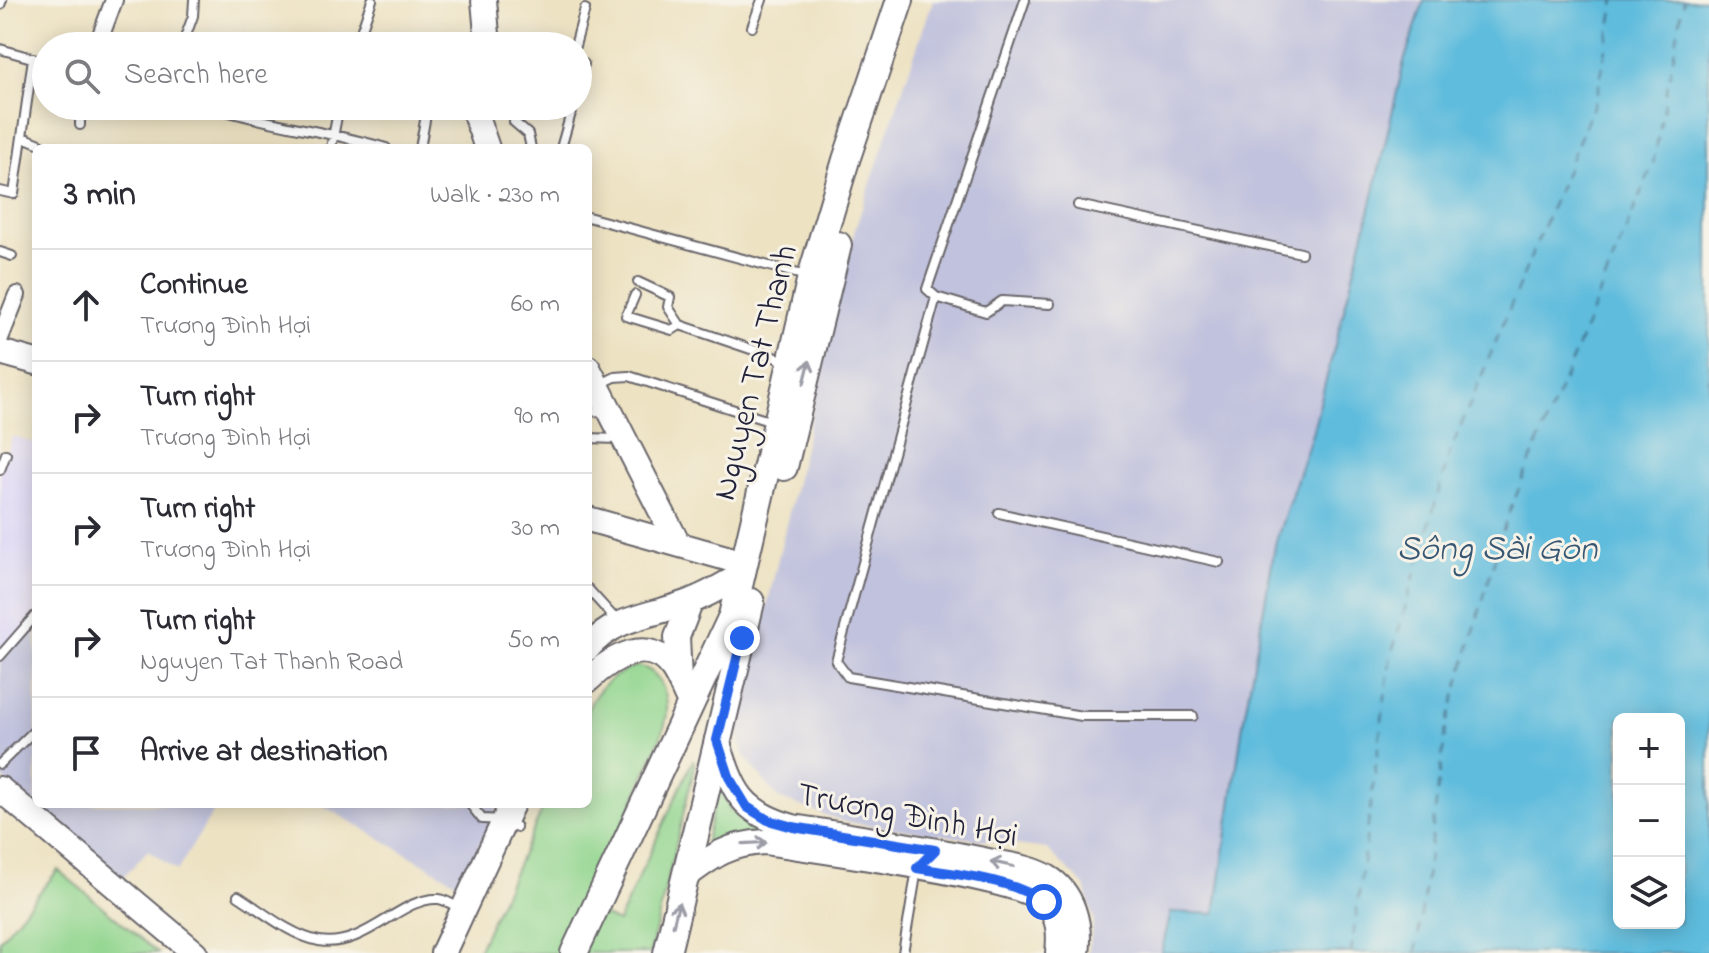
<!DOCTYPE html>
<html lang="en">
<head>
<meta charset="utf-8">
<style>
  body { margin:0; font-family:"Indie Flower",sans-serif; background:#f2f2f3; color:#2b2b33 }
  .controls { position:absolute; right:24px; bottom:24px; display:grid; overflow:hidden; border-radius:12px; box-shadow:0 4px 20px #0003 }
  .controls button { width:72px; height:72px; display:grid; place-items:center; padding:0; border:0; border-bottom:2px solid #e1e1e2; background:#fff; color:#2b2b33; font:40px sans-serif }
  .stop { position:absolute; width:24px; height:24px; margin:-18px; border:6px solid #2563eb; border-radius:50%; background:#fff }
  .stop.end { background:#2563eb; border-color:#fff; box-shadow:0 2px 8px #0008 }
  .list { margin:0; padding:0; list-style:none }
  h2 { display:flex; justify-content:space-between; align-items:center; height:104px; margin:0; padding:0 32px; font-size:34px }
  h2 small { font-size:26px; font-weight:400; color:#7c7c81 }
  .list li { display:grid; grid-template-columns:52px 1fr auto; gap:24px; align-items:center; box-sizing:border-box; height:112px; padding:0 32px; border-top:2px solid #e1e1e2 }
  .list b { display:block; font-size:30px; white-space:nowrap }
  .list p { margin:0; font-size:26px; white-space:nowrap; color:#7c7c81 }
  .list em { font-size:26px; font-style:normal; color:#7c7c81 }
  .icon { flex:none; width:44px; height:44px; fill:none; stroke:currentColor; stroke-width:2; stroke-linecap:round; stroke-linejoin:round }
  .map { position:relative; flex:none; width:1709px; height:953px; overflow:hidden }
  .search { position:absolute; background:#fff; box-shadow:0 4px 20px #0003; left:32px; top:32px; width:560px; height:88px; display:flex; align-items:center; gap:20px; box-sizing:border-box; padding:0 28px; border-radius:44px; color:#7c7c81; font-size:30px }
  .panel { position:absolute; background:#fff; box-shadow:0 4px 20px #0003; left:32px; top:144px; width:560px; height:664px; border-radius:12px }
  .map>svg:first-child { display:block }
</style>
</head>
<body>
<div class="map">
<svg width="1709" height="953" viewBox="0 0 1709 953">
  <rect width="100%" height="100%" fill="#f7f3e8"/>
  <filter id="ink" filterUnits="userSpaceOnUse"><feTurbulence type="fractalNoise" baseFrequency=".0125" numOctaves="2"/><feDisplacementMap in="SourceGraphic" scale="16" xChannelSelector="R" yChannelSelector="G"/><feConvolveMatrix kernelMatrix="1 2 1 2 8 2 1 2 1" color-interpolation-filters="sRGB"/></filter>
  <filter id="wash" filterUnits="userSpaceOnUse"><feTurbulence type="fractalNoise" baseFrequency=".006" numOctaves="4" result="noise"/><feDisplacementMap in="SourceGraphic" scale="32" xChannelSelector="R" yChannelSelector="G"/><feGaussianBlur stdDeviation="1.8" result="paint"/><feColorMatrix in="noise" values="0 0 0 0 0 0 0 0 0 0 0 0 0 0 0 0 0 1.4 0 .05"/><feComposite in="paint" operator="in"/></filter>
  <g filter="url(#wash)">
    <rect width="100%" height="100%" fill="#ede2c2"/>
    <path fill="#dbd6f7" d="M13 436 36 444V619L0 662V471Z"/>
    <path fill="#c1c2dd" d="M933 0H1424L1404 63 1368 217 1312 434 1276 541 1243 724 1215 915 1171 912 1161 953H1088L1094 921 1085 886 1047 849 845 822 778 798 746 758 739 739 741 718 855 229Z
      M36 619V804H218L177 871 148 850 120 881 0 776V662Z
      M320 804H499L461 885Z"/>
    <path fill="#91d58e" stroke="#5a7c64" stroke-width="2" d="M636 666C663 669 671 700 665 724 660 742 651 759 644 776 627 821 607 864 587 908L618 922 693 760 695 765 650 953H477L545 804H588V709C598 686 613 675 636 666Z
      M719 786 730 809 758 833 703 852Z
      M58 870 158 953H0V940Z"/>
    <path fill="#5fbcdd" stroke="#406f8c" stroke-width="2" fill-rule="evenodd" d="M1424 0H1709V953H1161L1171 912 1215 914 1243 724 1276 541 1312 434 1368 217 1404 62ZM1619 719H1679V923H1619Z"/>
    <g fill="none" stroke-linecap="round" stroke-linejoin="round">
      <path stroke="#375874" stroke-width="2" stroke-dasharray="10 8" stroke-linecap="butt" d="M1351 953 1390 660 1450 452 1597 97 1615 0
        M1416 953 1446 728 1506 520 1653 164 1684 0"/>
    </g>
  </g>
  <g filter="url(#ink)">
    <g fill="none" stroke-linecap="round" stroke-linejoin="round">
      <defs>
        <path id="lane" d="M1025 0 927 289 936 297 986 312 1002 301 1050 304
          M0 5 2 0
          M752 27 762 0
          M503 39 525 46
          M182 46 193 16 194 0
          M256 46 257 42
          M356 46 372 0
          M575 46 585 9
          M0 49 46 62
          M578 63 584 64 578 85
          M209 106C267 125 328 131 386 148
          M514 122 528 134 531 148
          M80 125V106
          M23 137 50 148
          M331 148 339 106
          M420 148 426 115
          M561 148 573 106
          M0 191 14 194 33 58
          M1078 205 1301 253
          M588 217 806 276
          M0 252 12 256
          M638 282 670 297 668 307 680 325
          M635 295 626 316 672 330 680 325 789 362
          M936 297 836 661 848 677 1082 716H1193
          M601 384 615 377 629 376 775 423
          M588 411 607 412
          M588 438 618 439
          M0 470 6 454
          M999 513 1219 562
          M588 589 617 621
          M0 656 35 616
          M0 764 36 729
          M470 804 482 819 504 820 516 827
          M238 896C262 911 291 936 319 941 366 949 401 896 439 899 446 900 455 906 461 909
          M903 953 917 869"/>
        <path id="street" d="M97 46 114 0
          M0 338 17 295"/>
        <path id="secondary" d="M484 0 488 46
          M476 106V116L487 148
          M0 352 36 362
          M588 368 678 544
          M588 519 744 563
          M588 648C614 616 654 616 691 601 708 595 725 584 742 575
          M588 680C611 658 649 634 673 669 680 679 684 692 690 703
          M679 680 677 637 691 601
          M717 740C733 790 739 812 793 827 858 837 923 847 988 861 1007 865 1030 867 1047 877 1073 892 1081 925 1077 953
          M0 789 195 953
          M686 876C714 855 729 844 765 842 813 850 1019 876 1045 902 1060 917 1060 934 1058 953
          M443 953 512 804"/>
        <path id="primary" d="M784 467 838 245
          M574 953 732 616 811 277 846 160 900 0
          M667 953 751 602"/>
      </defs>
      <use href="#lane" stroke="#69656a" stroke-width="12"/>
      <use href="#street" stroke="#69656a" stroke-width="20"/>
      <use href="#secondary" stroke="#69656a" stroke-width="28"/>
      <use href="#primary" stroke="#69656a" stroke-width="30"/>
      <use href="#lane" stroke="#fff" stroke-width="8"/>
      <use href="#street" stroke="#fff" stroke-width="16"/>
      <use href="#secondary" stroke="#fff" stroke-width="24"/>
      <use href="#primary" stroke="#fff" stroke-width="26"/>
    </g>
    <defs><path id="oneway-shaft" d="M-6 0H5M1.5-3L5.5 0L1.5 3" fill="none" stroke-width="1.6" stroke-linecap="round" stroke-linejoin="round" transform="scale(2)"/></defs>
    <g stroke="#9c9ca7">
      <use href="#oneway-shaft" transform="translate(807 372) rotate(-76)"/>
      <use href="#oneway-shaft" transform="translate(755 843) rotate(-3)"/>
      <use href="#oneway-shaft" transform="translate(1002 864) rotate(-168)"/>
      <use href="#oneway-shaft" transform="translate(676 914) rotate(-76)"/>
    </g>
  </g>
  <g fill="none" stroke-linecap="round" stroke-linejoin="round" filter="url(#ink)">
    <path stroke="#2563eb" stroke-width="10" d="M742 638 717 740 730 779 747 807 768 820 793 827 935 850 917 868C958 875 1009 878 1044 902"/>
  </g>
  <g text-anchor="middle" stroke-width="6" stroke-linejoin="round" paint-order="stroke">
    <g font-size="34" fill="#22223b" stroke="#f7f3e8">
      <text transform="translate(753 372) rotate(-76)" y="12">Nguyen Tat Thanh</text>
      <text transform="translate(908 813) rotate(11)" y="12">Trương Đình Hợi</text>
    </g>
    <g font-size="36" font-style="italic" fill="#375874" stroke="#f7f3e8">
      <text x="1497" y="559">Sông Sài Gòn</text>
    </g>
  </g>
</svg>
<div class="controls">
<button>+</button>
<button>−</button>
<button><svg class="icon" aria-label="layers" viewBox="0 0 24 24"><path d="M12 4l9 5-9 5-9-5zM3 14l9 5 9-5"/></svg></button>
</div>
<div class="stop" style="left:1044px;top:902px"></div>
<div class="stop end" style="left:742px;top:638px"></div>
<div class="search"><svg class="icon" aria-label="search" viewBox="0 0 24 24"><circle cx="10" cy="10" r="6"/><path d="M15 15l6 6"/></svg>Search here</div>
<section class="panel">
<h2>3 min<small>Walk · 230 m</small></h2>
<ul class="list">
<li><svg class="icon" aria-label="ahead" viewBox="0 0 24 24"><path d="M12 20V5M6 11l6-6 6 6"/></svg><div><b>Continue</b><p>Trương Đình Hợi</p></div><em>60 m</em></li>
<li><svg class="icon" aria-label="right" viewBox="0 0 24 24"><path d="M7 20v-9h11M14 6l5 5-5 5"/></svg><div><b>Turn right</b><p>Trương Đình Hợi</p></div><em>90 m</em></li>
<li><svg class="icon" aria-label="right" viewBox="0 0 24 24"><path d="M7 20v-9h11M14 6l5 5-5 5"/></svg><div><b>Turn right</b><p>Trương Đình Hợi</p></div><em>30 m</em></li>
<li><svg class="icon" aria-label="right" viewBox="0 0 24 24"><path d="M7 20v-9h11M14 6l5 5-5 5"/></svg><div><b>Turn right</b><p>Nguyen Tat Thanh Road</p></div><em>50 m</em></li>
<li><svg class="icon" aria-label="arrive" viewBox="0 0 24 24"><path d="M6 21V4h12l-3 4 3 4H6"/></svg><div><b>Arrive at destination</b></div></li>
</ul>
</section>
</div>
</body>
</html>
